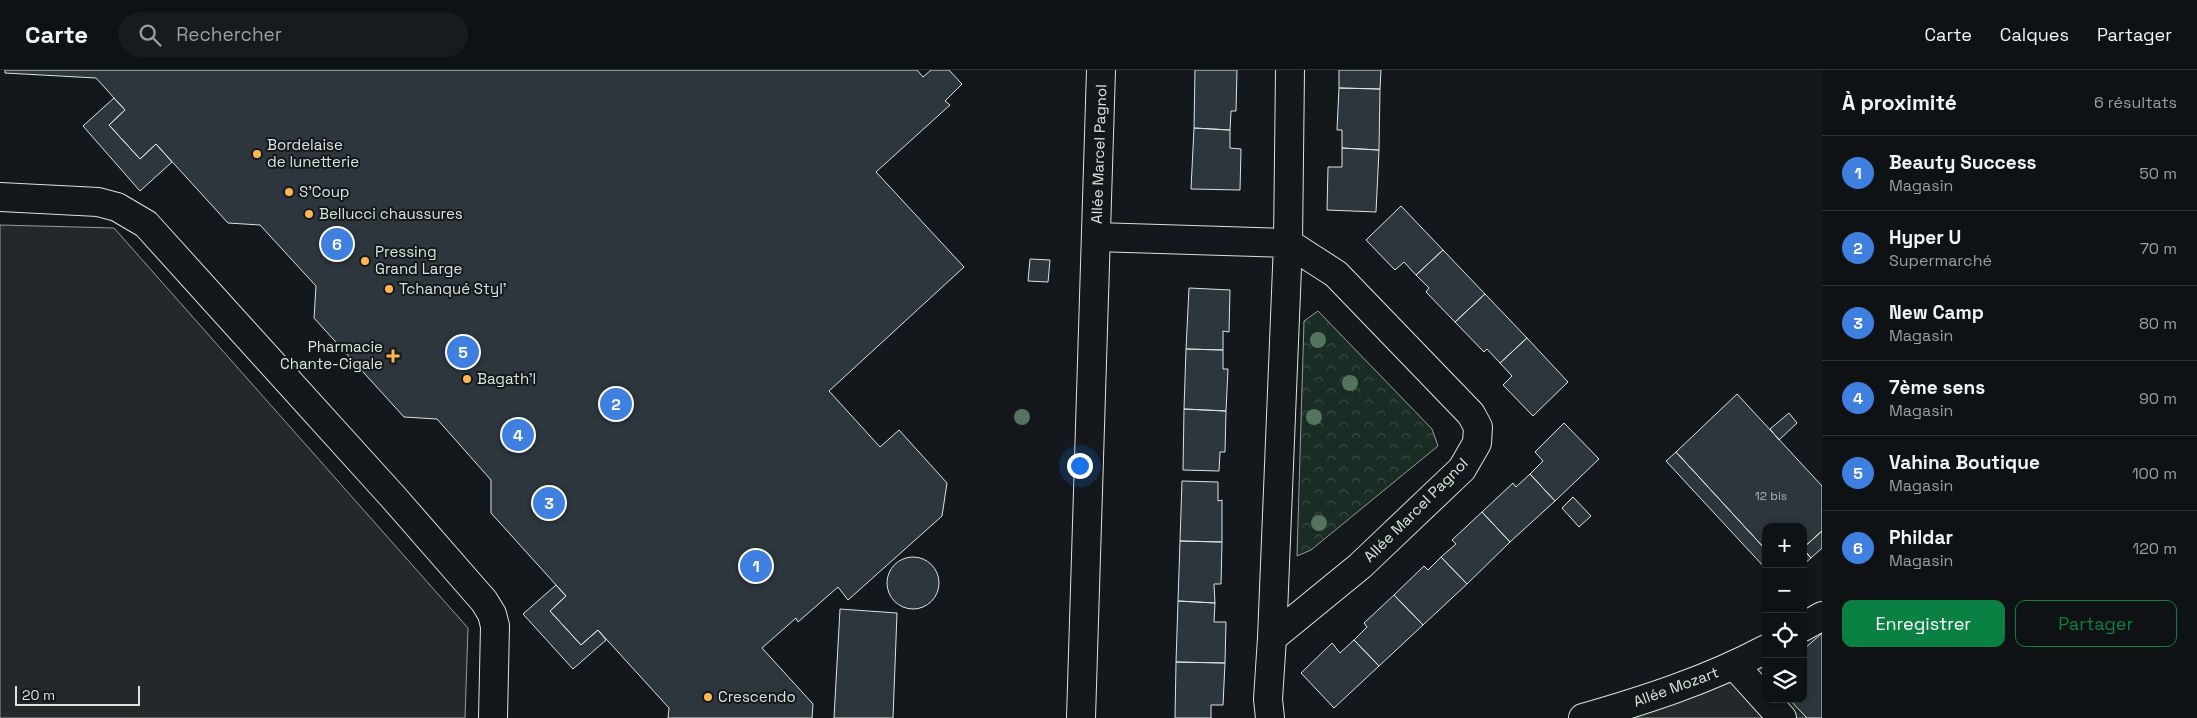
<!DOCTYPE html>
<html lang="fr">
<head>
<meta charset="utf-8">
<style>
  body { margin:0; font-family:"Space Grotesk",sans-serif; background:#181b1e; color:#f1f3f6 }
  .controls { position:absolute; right:15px; bottom:15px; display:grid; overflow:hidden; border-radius:10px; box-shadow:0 2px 8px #0003 }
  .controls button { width:45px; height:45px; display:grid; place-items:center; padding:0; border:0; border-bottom:1px solid #2f3234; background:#0f1215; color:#f1f3f6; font:25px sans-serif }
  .scale { position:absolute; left:15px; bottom:12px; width:125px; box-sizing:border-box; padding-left:5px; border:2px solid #d8e6dc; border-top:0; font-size:14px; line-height:18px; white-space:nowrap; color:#d8e6dc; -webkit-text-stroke:4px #14181c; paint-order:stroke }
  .you { position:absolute; left:1079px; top:395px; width:18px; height:18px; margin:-12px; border:4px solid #fff; border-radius:50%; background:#1a73e8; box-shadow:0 0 0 8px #1a73e833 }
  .badge { display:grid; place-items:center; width:32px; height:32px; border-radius:50%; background:#0b8043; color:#fff; font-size:16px; font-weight:700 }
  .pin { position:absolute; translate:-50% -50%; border:2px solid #fff; box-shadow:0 1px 5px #0006 }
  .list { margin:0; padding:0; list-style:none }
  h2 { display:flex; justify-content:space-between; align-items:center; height:65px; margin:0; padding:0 20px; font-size:21px }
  h2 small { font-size:16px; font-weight:400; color:#9b9ea0 }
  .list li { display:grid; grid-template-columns:32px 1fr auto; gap:15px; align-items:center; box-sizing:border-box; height:75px; padding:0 20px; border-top:1px solid #2f3234 }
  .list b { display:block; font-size:19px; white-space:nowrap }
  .list p { margin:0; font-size:16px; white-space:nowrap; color:#9b9ea0 }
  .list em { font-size:16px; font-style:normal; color:#9b9ea0 }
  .actions { display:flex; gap:10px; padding:15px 20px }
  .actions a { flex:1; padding:11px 0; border:1px solid #0b8043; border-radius:10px; text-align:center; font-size:18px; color:#0b8043 }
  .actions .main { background:#0b8043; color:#fff }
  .icon { flex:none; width:28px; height:28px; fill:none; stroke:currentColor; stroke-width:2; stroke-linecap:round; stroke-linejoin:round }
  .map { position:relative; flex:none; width:1822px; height:648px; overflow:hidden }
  header { display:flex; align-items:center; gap:30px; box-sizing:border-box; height:70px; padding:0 25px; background:#0f1215; border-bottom:1px solid #2f3234 }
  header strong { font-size:24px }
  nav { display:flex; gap:28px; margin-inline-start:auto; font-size:18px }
  .search { width:350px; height:45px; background:#181b1e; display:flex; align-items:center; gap:12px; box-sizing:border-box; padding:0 18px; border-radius:28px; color:#9b9ea0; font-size:19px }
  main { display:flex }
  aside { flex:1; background:#0f1215 }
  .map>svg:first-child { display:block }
</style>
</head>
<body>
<header>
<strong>Carte</strong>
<div class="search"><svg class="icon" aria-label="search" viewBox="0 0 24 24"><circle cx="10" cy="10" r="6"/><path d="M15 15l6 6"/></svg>Rechercher</div>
<nav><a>Carte</a><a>Calques</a><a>Partager</a></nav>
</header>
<main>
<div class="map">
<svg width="1822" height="648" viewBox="0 0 1822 648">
  <defs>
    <pattern id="park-crowns" width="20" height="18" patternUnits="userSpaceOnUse" patternTransform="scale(1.25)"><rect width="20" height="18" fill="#1a2d24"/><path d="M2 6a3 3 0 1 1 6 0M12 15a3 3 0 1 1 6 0" fill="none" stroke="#3b4b43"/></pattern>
  </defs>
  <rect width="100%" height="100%" fill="#14181c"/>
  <path fill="url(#park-crowns)" stroke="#939e99" d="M1318 241 1432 359 1438 376 1311 480 1297 486 1304 251Z"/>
  <path fill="#24282b" stroke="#939e99" d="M0 155 114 158 468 558 465 648H0Z
    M1822 546V648H1583L1766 578V629H1803V557Z"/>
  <path fill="#2c363c" stroke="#d8e6dc" d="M5 0H917L923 7 931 0H949L962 14 945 31 950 35 876 102 964 197 829 321 880 377 899 360 947 413 942 446 848 530 838 517 798 552 796 548 762 578 813 634 812 648H668L669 638 598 560 581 575 550 541 566 526 491 443V410L437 349 404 347 314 248 316 216 260 155 228 153 156 74 140 89 109 55 125 40 96 8 5 3Z
    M1195 0H1237L1236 41H1231L1230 60 1194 58Z
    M1339 0H1381L1380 19 1339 18Z
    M1339 18 1380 19 1379 80 1342 78V60H1337Z
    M114 28 125 40 109 55 140 89 156 74 172 92 140 121 83 56Z
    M1194 58 1230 60V78L1241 79 1240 120 1191 119Z
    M1342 78 1379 80 1376 142 1327 140 1328 97H1342Z
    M1401 136 1443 180 1416 205 1404 192 1395 200 1366 170Z
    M1443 180 1485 224 1455 252 1426 222 1429 218 1416 205Z
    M1030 189 1050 190 1048 212 1028 211Z
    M1189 218 1230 220 1229 262 1223 261V280L1186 279Z
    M1485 224 1527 268 1500 293 1487 279 1484 282 1455 252Z
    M1527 268 1568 312 1533 346 1503 315 1512 306 1500 293Z
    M1186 279 1223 280V299H1228L1226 341 1184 339Z
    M1737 324 1822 416V461L1803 478V457H1766V480L1676 382Z
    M1184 339 1226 341 1225 382H1220L1219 401 1183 400Z
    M1789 343 1797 353 1779 370 1770 359Z
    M1564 353 1599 389 1555 431 1530 404 1543 391 1535 382Z
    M1676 382 1766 480V499L1666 391Z
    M1530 404 1555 431 1510 472 1482 442 1513 413 1516 417Z
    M1182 411 1218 412V431L1222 430V472L1180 471Z
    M1573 427 1591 446 1579 457 1562 438Z
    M1482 442 1510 472 1467 514 1441 487 1456 474 1452 470Z
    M1822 461V478L1811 488 1803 478Z
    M1180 471 1222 472 1221 514H1214L1215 533 1178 531Z
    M1803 480 1811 488 1803 495Z
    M887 513a26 26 0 1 1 52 0a26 26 0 1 1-52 0Z
    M1441 487 1467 514 1423 555 1394 525 1424 496 1428 500Z
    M556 515 566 526 550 541 581 575 598 560 606 570 573 599 523 544Z
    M1394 525 1423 555 1379 596 1354 570 1367 557 1364 553Z
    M1178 531 1215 533 1214 552H1226L1225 593 1176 592Z
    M840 539 897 543 893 648H834Z
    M1822 563V648H1807L1789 629H1803V580Z
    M1354 570 1379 596 1334 638 1301 603 1332 573 1340 583Z
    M1176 592 1225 593 1223 635H1211V648H1175Z"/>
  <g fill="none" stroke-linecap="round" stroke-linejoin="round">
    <defs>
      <path id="minor" d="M0 127 98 132 117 137 146 154 394 428 484 531 492 544 495 556 493 648
        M1096 167 1288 173 1336 204 1471 344 1478 357 1477 373 1462 399 1360 496 1272 568 1288 173 1290 0
        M1803 557 1822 546
        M1735 596 1782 648
        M1081 648 1101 0
        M1270 648 1268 629 1272 568
        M1583 648C1645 630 1708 610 1766 579"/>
    </defs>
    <use href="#minor" stroke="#d8e6dc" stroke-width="30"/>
    <use href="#minor" stroke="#14181c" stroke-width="28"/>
  </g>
  <g fill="#55745f">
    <circle cx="1318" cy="270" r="8"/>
    <circle cx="1350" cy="313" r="8"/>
    <circle cx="1022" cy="347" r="8"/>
    <circle cx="1314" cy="347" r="8"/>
    <circle cx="1319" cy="453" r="8"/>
  </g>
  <g fill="#ffb74d" stroke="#14181c" stroke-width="2">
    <circle cx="257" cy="84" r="5"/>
    <circle cx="289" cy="122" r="5"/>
    <circle cx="309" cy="144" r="5"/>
    <circle cx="365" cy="191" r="5"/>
    <circle cx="389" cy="219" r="5"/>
    <path d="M390.5 278.5h5v5h5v5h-5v5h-5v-5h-5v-5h5z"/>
    <circle cx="467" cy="309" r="5"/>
    <circle cx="708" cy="627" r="5"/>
  </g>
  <g text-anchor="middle" stroke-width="4" stroke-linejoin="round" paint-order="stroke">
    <g font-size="12" fill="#adbab4">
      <text x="1771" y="430">12 bis</text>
    </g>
    <g font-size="15" fill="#d8e6dc" stroke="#14181c" text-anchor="start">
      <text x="267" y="80">Bordelaise<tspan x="267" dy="17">de lunetterie</tspan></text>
      <text x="299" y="127">S’Coup</text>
      <text x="319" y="149">Bellucci chaussures</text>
      <text x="375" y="187">Pressing<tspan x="375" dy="17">Grand Large</tspan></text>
      <text x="399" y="224">Tchanqué Styl’</text>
      <text x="383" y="282" text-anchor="end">Pharmacie<tspan x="383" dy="17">Chante-Cigale</tspan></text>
      <text x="477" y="314">Bagath’l</text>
      <text x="718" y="632">Crescendo</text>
    </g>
    <g font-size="15" fill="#d8e6dc" stroke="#14181c">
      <text transform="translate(1099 84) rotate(-88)" y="5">Allée Marcel Pagnol</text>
      <text transform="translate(1416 440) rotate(-45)" y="5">Allée Marcel Pagnol</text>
      <text transform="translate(1676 617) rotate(-20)" y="5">Allée Mozart</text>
    </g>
  </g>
</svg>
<div class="controls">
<button>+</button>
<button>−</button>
<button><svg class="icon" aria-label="locate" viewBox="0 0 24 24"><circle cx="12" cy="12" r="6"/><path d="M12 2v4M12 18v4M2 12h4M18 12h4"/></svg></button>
<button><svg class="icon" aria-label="layers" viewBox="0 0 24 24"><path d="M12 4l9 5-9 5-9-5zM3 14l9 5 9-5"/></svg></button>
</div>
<div class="scale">20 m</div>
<div class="you"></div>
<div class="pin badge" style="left:756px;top:496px;background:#3f7fe0">1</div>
<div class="pin badge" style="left:616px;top:334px;background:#3f7fe0">2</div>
<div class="pin badge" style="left:549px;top:433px;background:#3f7fe0">3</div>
<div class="pin badge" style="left:518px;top:365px;background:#3f7fe0">4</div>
<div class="pin badge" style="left:463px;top:282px;background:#3f7fe0">5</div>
<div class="pin badge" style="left:337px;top:174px;background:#3f7fe0">6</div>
</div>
<aside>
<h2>À proximité<small>6 résultats</small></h2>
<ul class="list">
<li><span class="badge" style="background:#3f7fe0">1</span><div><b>Beauty Success</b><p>Magasin</p></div><em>50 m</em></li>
<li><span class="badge" style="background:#3f7fe0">2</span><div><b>Hyper U</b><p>Supermarché</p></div><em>70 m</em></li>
<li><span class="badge" style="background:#3f7fe0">3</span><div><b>New Camp</b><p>Magasin</p></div><em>80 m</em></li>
<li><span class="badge" style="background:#3f7fe0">4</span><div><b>7ème sens</b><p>Magasin</p></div><em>90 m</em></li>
<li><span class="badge" style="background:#3f7fe0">5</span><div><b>Vahina Boutique</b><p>Magasin</p></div><em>100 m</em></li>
<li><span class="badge" style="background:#3f7fe0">6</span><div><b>Phildar</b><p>Magasin</p></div><em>120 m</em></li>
</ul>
<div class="actions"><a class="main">Enregistrer</a><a>Partager</a></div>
</aside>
</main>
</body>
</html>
